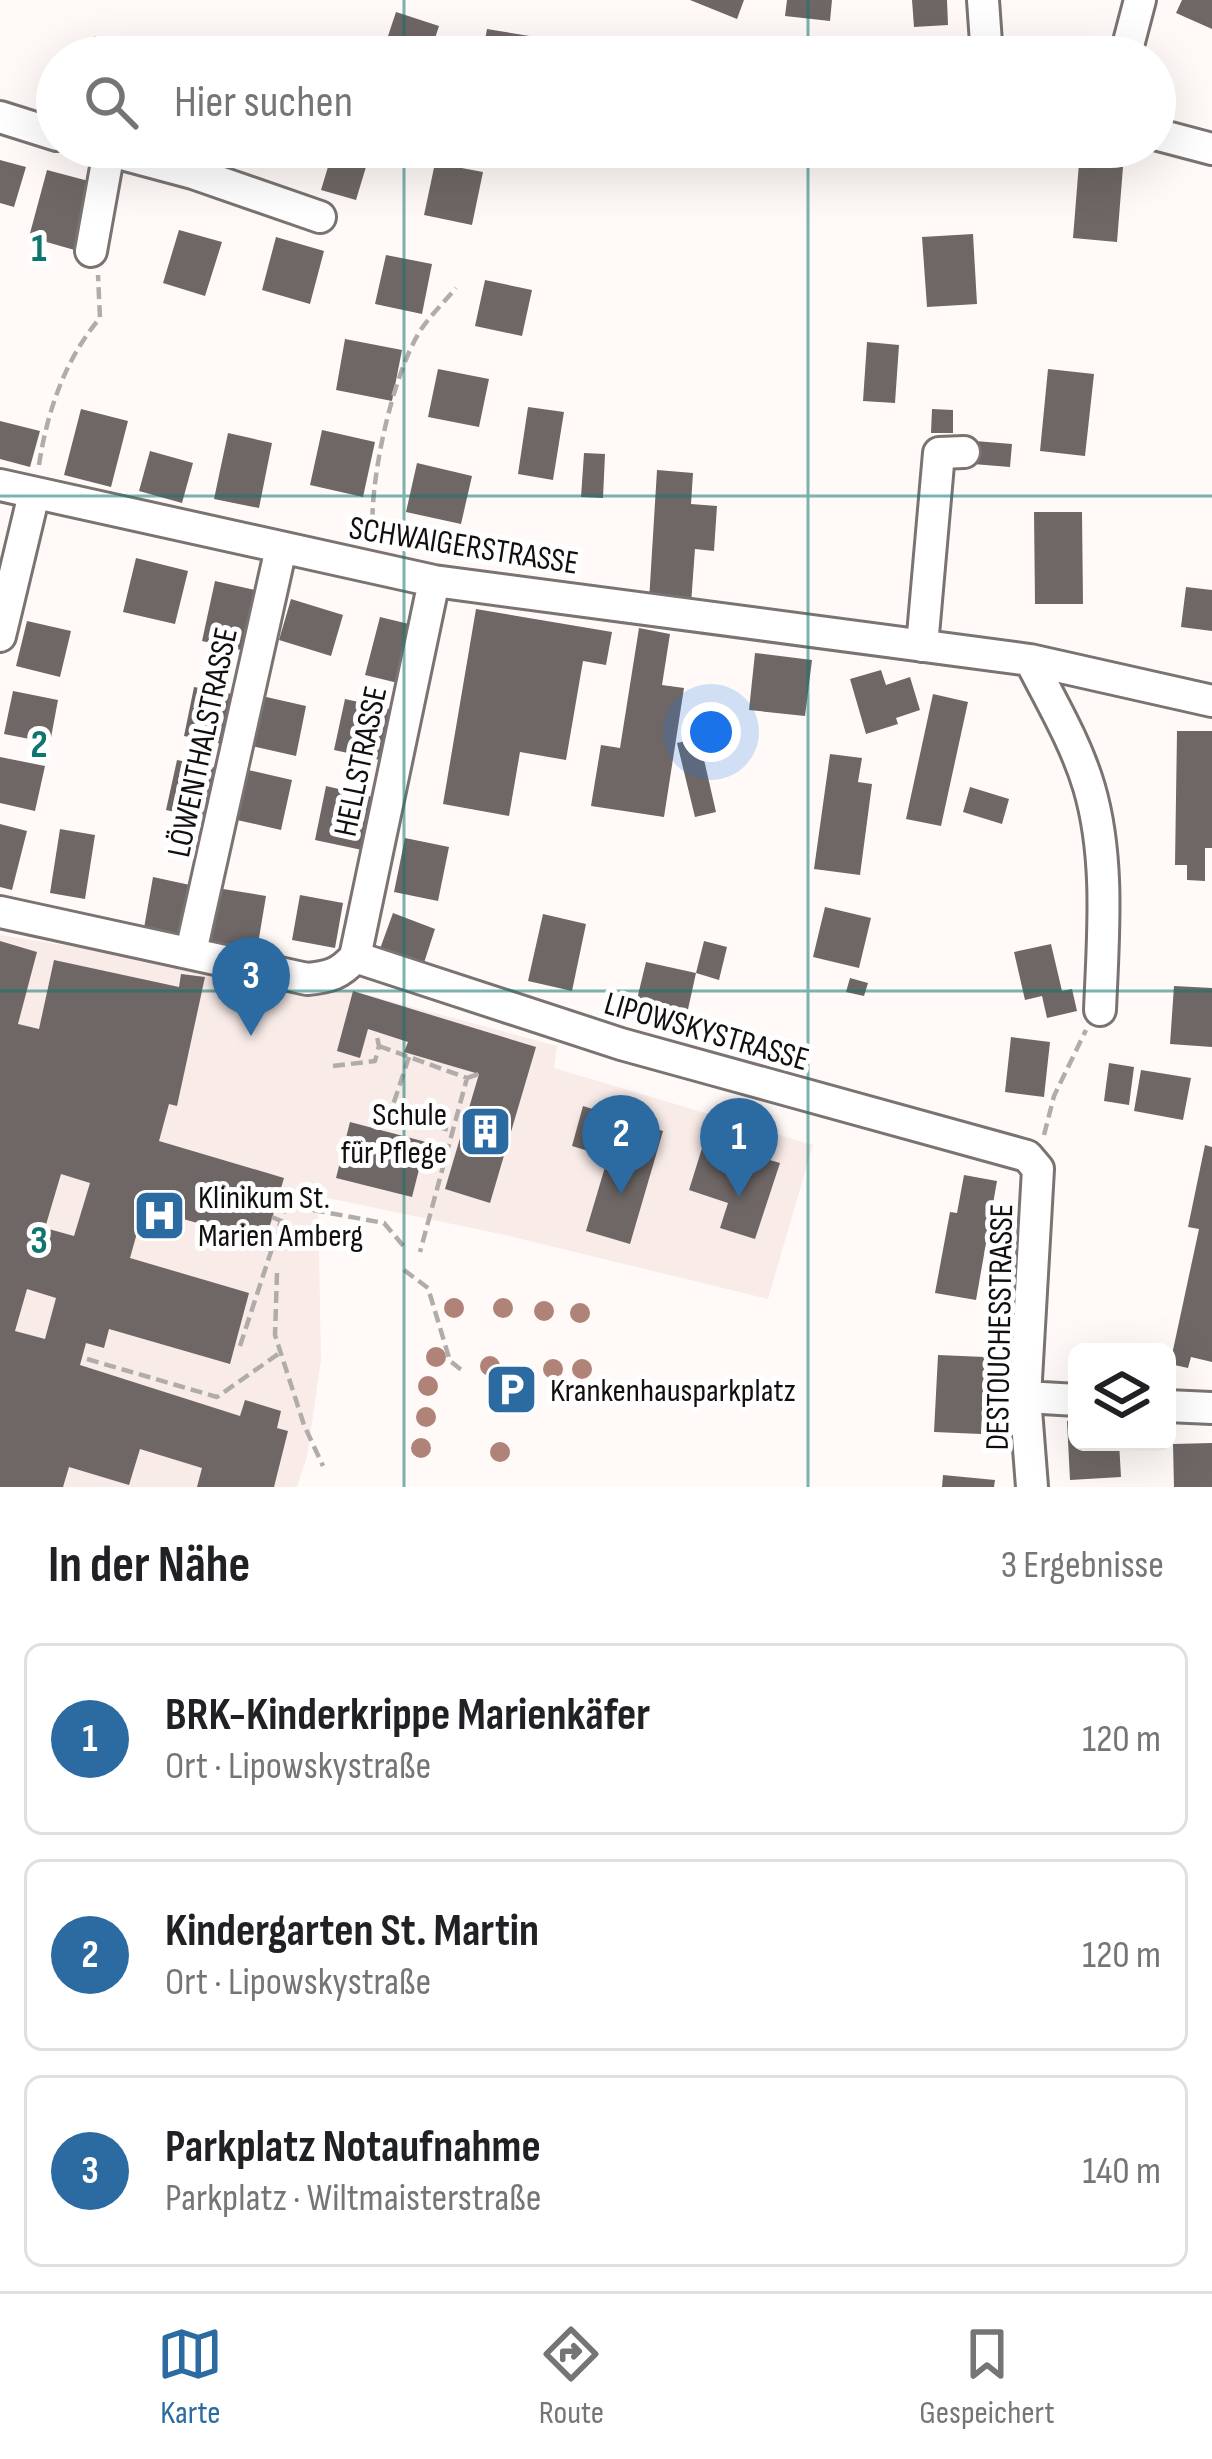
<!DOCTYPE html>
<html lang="de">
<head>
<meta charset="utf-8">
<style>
  body { margin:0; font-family:"Sofia Sans Condensed",sans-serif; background:#f2f2f2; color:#202124 }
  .controls { position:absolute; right:36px; bottom:36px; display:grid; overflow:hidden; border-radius:18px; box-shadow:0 12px 48px #0002 }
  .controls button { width:108px; height:108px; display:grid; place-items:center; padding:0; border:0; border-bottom:3px solid #e0e0e0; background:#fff; color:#202124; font:60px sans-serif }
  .you { position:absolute; left:711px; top:732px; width:42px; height:42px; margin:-30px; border:9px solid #fff; border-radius:50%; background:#1a73e8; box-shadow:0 0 0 18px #1a73e833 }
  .badge { display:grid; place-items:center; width:78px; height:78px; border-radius:50%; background:#2b6ba1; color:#fff; font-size:39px; font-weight:700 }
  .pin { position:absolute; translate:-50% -99px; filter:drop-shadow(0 3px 6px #0008) }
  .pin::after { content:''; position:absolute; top:63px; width:42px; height:36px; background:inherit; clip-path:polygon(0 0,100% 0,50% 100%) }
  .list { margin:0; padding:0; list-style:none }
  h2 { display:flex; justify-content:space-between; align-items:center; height:156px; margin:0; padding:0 48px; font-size:51px }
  h2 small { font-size:39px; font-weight:400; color:#757577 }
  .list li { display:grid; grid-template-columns:78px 1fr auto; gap:36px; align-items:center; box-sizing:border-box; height:192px; margin:0 24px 24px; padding:0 24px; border:3px solid #e0e0e0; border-radius:18px }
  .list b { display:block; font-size:45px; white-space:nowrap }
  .list p { margin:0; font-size:39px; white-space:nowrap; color:#757577 }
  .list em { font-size:39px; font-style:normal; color:#757577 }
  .icon { flex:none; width:66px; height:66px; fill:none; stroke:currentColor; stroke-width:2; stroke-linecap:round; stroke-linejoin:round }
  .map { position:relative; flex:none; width:1212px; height:1487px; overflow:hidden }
  .search { position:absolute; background:#fff; box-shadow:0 12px 48px #0002; left:36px; right:36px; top:36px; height:132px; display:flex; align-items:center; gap:30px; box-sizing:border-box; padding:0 42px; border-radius:66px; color:#757577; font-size:45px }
  .sheet { height:804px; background:#fff }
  nav { display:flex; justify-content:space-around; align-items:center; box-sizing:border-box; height:168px; border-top:3px solid #e0e0e0; background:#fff; font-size:33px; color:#757577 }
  nav a { display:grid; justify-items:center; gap:6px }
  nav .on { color:#2b6ba1 }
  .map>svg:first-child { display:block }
</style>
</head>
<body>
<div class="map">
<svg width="1212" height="1487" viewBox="0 0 1212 1487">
  <rect width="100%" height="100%" fill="#fffaf8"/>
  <path fill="#f8ebe8" d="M0 935 353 991 557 1046 554 1068 813 1145 768 1299 505 1235 318 1196 321 1360 307 1457 297 1487H0Z"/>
  <path fill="#6e6765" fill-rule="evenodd" d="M690 0H744L737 19Z
    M787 0H832L830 21 785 16Z
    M912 0H947L948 25 914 27Z
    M1182 0H1212V29L1176 13Z
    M396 12 439 26 429 57H381Z
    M487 29 560 41 558 57H482Z
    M94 36 127 45 123 57H89Z
    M334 147H372L356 200 321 190Z
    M0 160 26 167 14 207 0 203Z
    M435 163 483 172 472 225 424 215Z
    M1079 163 1123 167 1117 242 1073 238Z
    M47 170 96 183 78 251 29 237Z
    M179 230 222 242 205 296 163 283Z
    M973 234 977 304 927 307 922 237Z
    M276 237 324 251 310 304 262 290Z
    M386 255 432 264 422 314 375 304Z
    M485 280 532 290 522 336 475 326Z
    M345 339 402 350 392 401 336 390Z
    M867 342 899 345 895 403 863 401Z
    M438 369 489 379 479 427 428 417Z
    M1048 369 1094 374 1085 456 1040 451Z
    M528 407 564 412 553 480 518 474Z
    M81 409 128 421 111 487 64 475Z
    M932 409 953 410V433H931Z
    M0 421 40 431 30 467 0 459Z
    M322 430 375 442 363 497 310 485Z
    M228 433 272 443 259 508 214 499Z
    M975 441 1012 444 1010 467 973 464Z
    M150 451 193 463 182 503 139 491Z
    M584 453 605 454 603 498 581 497Z
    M417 463 472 476 461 524 406 512Z
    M657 470 693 473 691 504 717 506 714 551 695 549 691 604 649 601Z
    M1034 512H1082L1083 604H1035Z
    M136 558 188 571 175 624 123 612Z
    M215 581 259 591 245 651 202 641Z
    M1186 587 1212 590V631L1181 627Z
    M291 599 343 615 331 656 279 640Z
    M476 609 612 632 606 665 583 661 566 760 520 752 509 816 443 804Z
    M380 617 413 625 398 683 365 675Z
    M27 621 71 631 60 677 16 666Z
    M639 628 670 634 662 685 684 688 664 817 591 806 601 745 620 748Z
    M755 653 812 660 805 716 749 710Z
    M881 670 886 685 910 677 920 710 896 718 898 724 866 734 850 679Z
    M194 687 237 695 227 745 184 736Z
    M13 691 58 700 50 743 4 734Z
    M933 694 968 702 941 826 906 819Z
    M262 696 306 706 296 756 252 746Z
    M345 699 390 709 380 760 334 750Z
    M1177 731H1212V848H1205V881L1187 880V865H1175Z
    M699 738 716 812 695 817 677 743Z
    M830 754 862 758 858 782 872 784 860 875 814 869Z
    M0 757 45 766 35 811 0 803Z
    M177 760 218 768 208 819 166 810Z
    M248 770 292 780 281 830 237 820Z
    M326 786 373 797 362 850 315 840Z
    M970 787 1009 799 1002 824 963 812Z
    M0 824 27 831 12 890 0 887Z
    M60 829 95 835 85 899 50 893Z
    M405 838 449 847 438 901 394 892Z
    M153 877 190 885 181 935 144 928Z
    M217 888 266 896 257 950 208 942Z
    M300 895 343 903 335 948 292 940Z
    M825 907 871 918 859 968 813 957Z
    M393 913 435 929 421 972 377 957Z
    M543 914 586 924 572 991 528 981Z
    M0 941 37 952 18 1024 39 1029 54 960 179 987 181 974 205 977 177 1106 169 1104 159 1141 284 1178 265 1242 144 1208 130 1258 249 1293 230 1364 109 1329 104 1348 86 1343 80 1365 240 1416 245 1400 281 1411 277 1428 288 1431 274 1487H197L202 1468 140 1449 129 1485 69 1467 63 1487H0ZM61 1174 90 1183 74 1236 45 1228ZM27 1289 56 1298 45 1339 15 1331Z
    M704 941 727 947 719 980 696 973Z
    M1051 944 1062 991 1072 989 1077 1011 1047 1018 1042 996 1025 1000 1014 952Z
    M646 962 696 973 683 1032 632 1020Z
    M850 978 868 983 864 996 846 992Z
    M1174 986 1212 988V1047L1170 1044Z
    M353 991 536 1047 490 1203 445 1189 479 1074 404 1052 408 1042 368 1029 360 1058 337 1051Z
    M1011 1037 1050 1042 1044 1097 1005 1092Z
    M1109 1063 1134 1067 1129 1105 1104 1101Z
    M1141 1070 1191 1078 1183 1120 1134 1111Z
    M583 1106 663 1131 630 1244 586 1231 608 1157 572 1146Z
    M350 1122 426 1142 412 1197 336 1178Z
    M703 1145 745 1159 746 1153 780 1163 755 1239 720 1228 728 1203 689 1190Z
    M1205 1145 1212 1147V1362L1191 1357 1188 1368 1170 1364 1199 1229 1188 1227Z
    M964 1175 997 1181 976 1300 935 1293 950 1212 957 1213Z
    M938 1355 985 1357 981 1434 934 1432Z
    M1067 1421H1077V1442H1119L1121 1477 1070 1480Z
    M1212 1443V1487H1174L1173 1444Z
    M943 1475 995 1480 994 1487H942Z"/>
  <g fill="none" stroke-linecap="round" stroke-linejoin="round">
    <defs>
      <path id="minor" d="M983 0 987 57
        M1125 57 1140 0
        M0 117 57 135
        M1155 134 1212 149
        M96 147 193 173 320 217
        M193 173 209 147
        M91 251 109 151
        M0 485 434 581 1030 660C1051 701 1076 743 1089 787 1110 858 1103 937 1100 1010
        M0 636 34 494
        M922 646 939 453 964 452
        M1030 660 1212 701
        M0 912 307 979C329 977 340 974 355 957L434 581
        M191 952 281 548
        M355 957 621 1044 1027 1156 1038 1169 1025 1397 1032 1487
        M1025 1397 1077 1400
        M1167 1406 1212 1408"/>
    </defs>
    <use href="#minor" stroke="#7a7371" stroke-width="36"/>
    <path stroke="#b0acaa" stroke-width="4.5" stroke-dasharray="12 6" stroke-linecap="butt" d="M39 465C47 412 65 359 100 318L98 275
      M373 538C368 485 392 376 420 331 430 316 444 302 456 288
      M379 1046 467 1078 420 1252
      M409 1057 390 1114 453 1131
      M333 1066 375 1061 379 1046 376 1032
      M467 1078 479 1074
      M1044 1135 1054 1096 1086 1030
      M272 1217 281 1221 286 1205 384 1223 406 1249
      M404 1270 428 1288 450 1361 464 1372
      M277 1273 275 1335 304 1425 323 1466
      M240 1346 281 1221
      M87 1359 217 1397 281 1352"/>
    <use href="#minor" stroke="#fff" stroke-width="30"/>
  </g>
  <g fill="#af8377">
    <circle cx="454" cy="1308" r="10"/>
    <circle cx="503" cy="1308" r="10"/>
    <circle cx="544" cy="1311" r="10"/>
    <circle cx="580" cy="1313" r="10"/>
    <circle cx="436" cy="1357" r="10"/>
    <circle cx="490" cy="1366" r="10"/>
    <circle cx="553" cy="1369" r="10"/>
    <circle cx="582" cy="1369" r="10"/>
    <circle cx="428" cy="1386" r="10"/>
    <circle cx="426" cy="1417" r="10"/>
    <circle cx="421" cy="1448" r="10"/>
    <circle cx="500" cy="1452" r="10"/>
  </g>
  <path fill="none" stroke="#0f766e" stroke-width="3" stroke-opacity="0.55" d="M404 0V57M808 0V57M404 147V1487M808 147V1487M0 496H1212M0 991H1212"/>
  <defs>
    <symbol id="building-square" viewBox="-11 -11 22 22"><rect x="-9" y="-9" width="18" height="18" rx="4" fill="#2b6ba1" stroke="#fff"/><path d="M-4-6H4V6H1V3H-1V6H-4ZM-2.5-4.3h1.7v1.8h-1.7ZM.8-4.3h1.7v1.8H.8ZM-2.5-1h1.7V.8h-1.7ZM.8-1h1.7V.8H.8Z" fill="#fff"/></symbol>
    <symbol id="hospital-square" viewBox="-11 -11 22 22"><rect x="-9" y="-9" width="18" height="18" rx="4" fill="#2b6ba1" stroke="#fff"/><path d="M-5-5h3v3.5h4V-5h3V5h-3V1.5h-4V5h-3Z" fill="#fff"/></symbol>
    <symbol id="parking-square" viewBox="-11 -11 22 22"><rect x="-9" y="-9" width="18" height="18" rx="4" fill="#2b6ba1" stroke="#fff"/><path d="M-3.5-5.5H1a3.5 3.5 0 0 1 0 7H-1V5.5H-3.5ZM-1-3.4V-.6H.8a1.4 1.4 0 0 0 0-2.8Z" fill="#fff"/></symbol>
  </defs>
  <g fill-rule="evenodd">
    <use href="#building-square" x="456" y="1102" width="59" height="59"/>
    <use href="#hospital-square" x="130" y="1186" width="59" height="59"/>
    <use href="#parking-square" x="482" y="1360" width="59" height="59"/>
  </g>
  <g text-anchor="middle" stroke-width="10" stroke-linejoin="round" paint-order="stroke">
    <g font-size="33" fill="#120f0e" stroke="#fff">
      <text transform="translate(464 544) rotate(9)" y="12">SCHWAIGERSTRASSE</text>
      <text transform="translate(201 742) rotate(-78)" y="12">LÖWENTHALSTRASSE</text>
      <text transform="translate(359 761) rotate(-78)" y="12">HELLSTRASSE</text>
      <text transform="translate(707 1030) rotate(16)" y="12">LIPOWSKYSTRASSE</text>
      <text transform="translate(998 1327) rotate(-89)" y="12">DESTOUCHESSTRASSE</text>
    </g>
    <g font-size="33" fill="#120f0e" stroke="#fff" text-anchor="start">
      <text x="447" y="1125" text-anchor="end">Schule<tspan x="447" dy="38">für Pflege</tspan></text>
      <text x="198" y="1208">Klinikum St.<tspan x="198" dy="38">Marien Amberg</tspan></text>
      <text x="550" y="1401">Krankenhausparkplatz</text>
    </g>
  </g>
  <g font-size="39" text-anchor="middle" font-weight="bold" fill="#0f766e" stroke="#fff" stroke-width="10" stroke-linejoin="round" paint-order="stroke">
    <text x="39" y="261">1</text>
    <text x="39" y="757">2</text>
    <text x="39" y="1253">3</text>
  </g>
</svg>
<div class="controls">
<button><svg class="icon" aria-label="layers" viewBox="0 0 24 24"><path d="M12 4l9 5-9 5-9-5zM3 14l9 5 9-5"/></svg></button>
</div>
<div class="you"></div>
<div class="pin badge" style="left:739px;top:1197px">1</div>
<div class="pin badge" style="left:621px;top:1194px">2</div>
<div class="pin badge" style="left:251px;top:1036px">3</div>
<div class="search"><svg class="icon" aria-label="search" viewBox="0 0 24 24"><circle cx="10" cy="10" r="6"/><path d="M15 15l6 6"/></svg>Hier suchen</div>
</div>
<section class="sheet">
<h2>In der Nähe<small>3 Ergebnisse</small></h2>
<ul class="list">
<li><span class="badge">1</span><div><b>BRK-Kinderkrippe Marienkäfer</b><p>Ort · Lipowskystraße</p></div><em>120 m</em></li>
<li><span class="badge">2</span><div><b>Kindergarten St. Martin</b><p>Ort · Lipowskystraße</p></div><em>120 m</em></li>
<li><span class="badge">3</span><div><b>Parkplatz Notaufnahme</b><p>Parkplatz · Wiltmaisterstraße</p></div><em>140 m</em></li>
</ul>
</section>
<nav>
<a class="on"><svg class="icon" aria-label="map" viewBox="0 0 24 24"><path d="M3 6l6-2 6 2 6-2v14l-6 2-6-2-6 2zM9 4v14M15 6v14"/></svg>Karte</a>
<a><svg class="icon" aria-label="directions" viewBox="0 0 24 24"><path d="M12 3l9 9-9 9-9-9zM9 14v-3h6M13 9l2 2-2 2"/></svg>Route</a>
<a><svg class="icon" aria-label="saved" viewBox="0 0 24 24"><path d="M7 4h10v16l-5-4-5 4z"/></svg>Gespeichert</a>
</nav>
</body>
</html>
